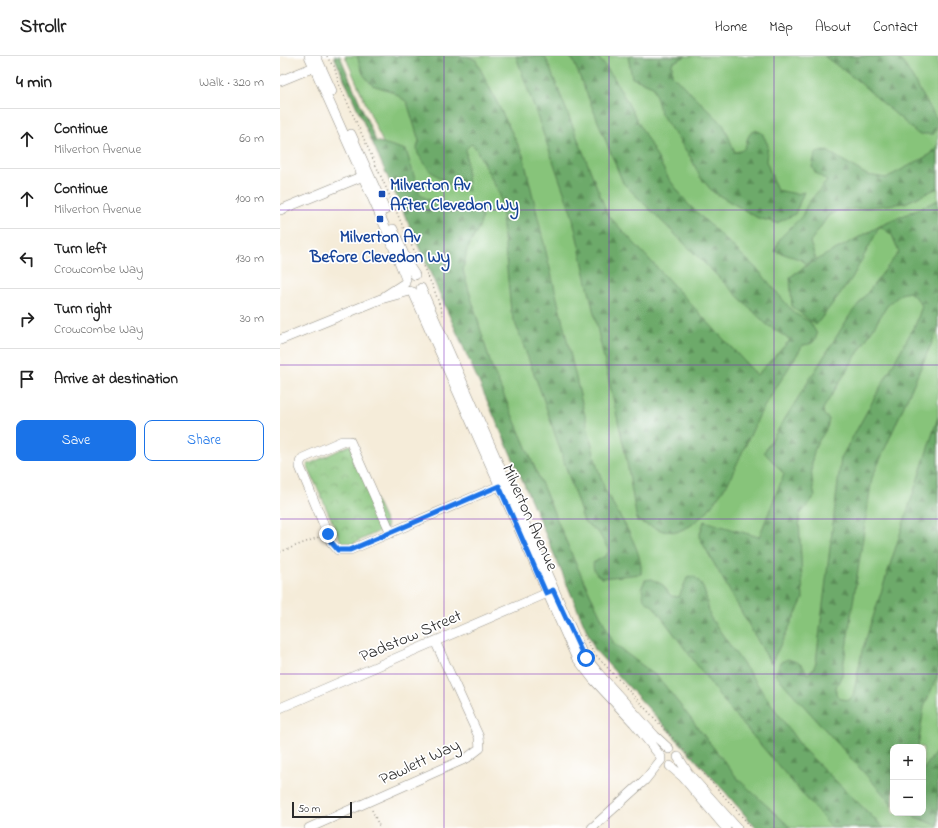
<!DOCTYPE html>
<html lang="en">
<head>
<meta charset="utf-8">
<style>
  body { margin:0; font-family:"Indie Flower",sans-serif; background:#f2f2f2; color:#222 }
  .controls { position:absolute; right:12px; bottom:12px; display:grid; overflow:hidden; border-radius:8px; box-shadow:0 4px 16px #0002 }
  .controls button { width:36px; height:36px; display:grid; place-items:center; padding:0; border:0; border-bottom:1px solid #e0e0e0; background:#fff; color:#222; font:20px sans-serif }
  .scale { position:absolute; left:12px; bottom:10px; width:60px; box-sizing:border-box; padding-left:4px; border:2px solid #2b2b2b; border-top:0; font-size:11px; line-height:14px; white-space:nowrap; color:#2b2b2b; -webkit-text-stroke:3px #fff; paint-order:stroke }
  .stop { position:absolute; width:12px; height:12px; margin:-9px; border:3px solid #1a73e8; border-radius:50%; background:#fff }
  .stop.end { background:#1a73e8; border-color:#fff; box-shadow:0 1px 4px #0008 }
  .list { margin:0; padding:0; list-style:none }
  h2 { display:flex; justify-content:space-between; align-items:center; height:52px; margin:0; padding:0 16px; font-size:17px }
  h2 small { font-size:13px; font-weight:400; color:#767676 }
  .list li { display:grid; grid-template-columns:26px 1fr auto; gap:12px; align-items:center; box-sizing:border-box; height:60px; padding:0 16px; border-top:1px solid #e0e0e0 }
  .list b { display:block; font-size:15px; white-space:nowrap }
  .list p { margin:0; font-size:13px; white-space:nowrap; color:#767676 }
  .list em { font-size:13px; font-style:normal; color:#767676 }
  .actions { display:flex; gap:8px; padding:12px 16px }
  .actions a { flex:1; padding:9px 0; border:1px solid #1a73e8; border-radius:8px; text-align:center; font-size:14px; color:#1a73e8 }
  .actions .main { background:#1a73e8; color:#fff }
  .icon { flex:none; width:22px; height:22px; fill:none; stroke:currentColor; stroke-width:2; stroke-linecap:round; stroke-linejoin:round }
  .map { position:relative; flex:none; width:658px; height:772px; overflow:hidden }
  header { display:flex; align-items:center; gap:24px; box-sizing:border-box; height:56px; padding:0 20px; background:#fff; border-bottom:1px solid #e0e0e0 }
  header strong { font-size:19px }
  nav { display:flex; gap:22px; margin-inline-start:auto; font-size:14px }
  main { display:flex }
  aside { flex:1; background:#fff }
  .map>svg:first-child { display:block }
</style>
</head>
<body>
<header>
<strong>Strollr</strong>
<nav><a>Home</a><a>Map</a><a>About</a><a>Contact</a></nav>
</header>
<main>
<aside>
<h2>4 min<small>Walk · 320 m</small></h2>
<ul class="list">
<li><svg class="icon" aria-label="ahead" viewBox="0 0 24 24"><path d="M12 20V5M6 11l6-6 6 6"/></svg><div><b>Continue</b><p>Milverton Avenue</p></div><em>60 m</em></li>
<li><svg class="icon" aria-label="ahead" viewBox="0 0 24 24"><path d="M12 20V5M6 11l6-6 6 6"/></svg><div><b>Continue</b><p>Milverton Avenue</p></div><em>100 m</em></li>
<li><svg class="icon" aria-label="left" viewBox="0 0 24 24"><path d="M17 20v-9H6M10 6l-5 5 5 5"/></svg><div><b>Turn left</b><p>Crowcombe Way</p></div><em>130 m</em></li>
<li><svg class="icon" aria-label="right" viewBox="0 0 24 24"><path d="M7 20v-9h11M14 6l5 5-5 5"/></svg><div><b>Turn right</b><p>Crowcombe Way</p></div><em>30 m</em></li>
<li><svg class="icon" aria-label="arrive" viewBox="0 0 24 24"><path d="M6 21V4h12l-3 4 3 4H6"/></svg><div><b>Arrive at destination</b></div></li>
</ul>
<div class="actions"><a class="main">Save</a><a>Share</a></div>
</aside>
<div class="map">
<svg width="658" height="772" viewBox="0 0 658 772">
  <defs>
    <pattern id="forest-firs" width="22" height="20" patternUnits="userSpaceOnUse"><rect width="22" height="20" fill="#6daa6a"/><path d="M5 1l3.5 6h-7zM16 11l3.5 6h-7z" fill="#5a8b57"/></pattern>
    <pattern id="park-crowns" width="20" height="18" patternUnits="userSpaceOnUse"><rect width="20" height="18" fill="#87c47a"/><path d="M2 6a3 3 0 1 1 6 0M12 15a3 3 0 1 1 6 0" fill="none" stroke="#6f9f64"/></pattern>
  </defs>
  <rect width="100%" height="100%" fill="#fff"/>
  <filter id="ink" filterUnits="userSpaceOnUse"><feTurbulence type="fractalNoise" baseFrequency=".025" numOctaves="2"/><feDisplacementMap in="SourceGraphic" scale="8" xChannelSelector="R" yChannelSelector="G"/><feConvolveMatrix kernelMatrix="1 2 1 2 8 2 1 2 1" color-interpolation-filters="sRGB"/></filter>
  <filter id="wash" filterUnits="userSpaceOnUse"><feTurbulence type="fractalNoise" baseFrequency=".012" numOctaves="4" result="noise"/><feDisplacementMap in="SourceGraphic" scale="16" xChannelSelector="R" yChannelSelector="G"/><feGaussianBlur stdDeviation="0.9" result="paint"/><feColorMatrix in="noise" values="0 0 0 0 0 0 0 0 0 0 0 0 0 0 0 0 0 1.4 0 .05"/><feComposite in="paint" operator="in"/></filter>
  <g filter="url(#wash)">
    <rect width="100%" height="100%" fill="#f5ecd9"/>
    <path fill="#87c47a" stroke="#597852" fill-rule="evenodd" d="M65 0H658V772H489L323 590ZM613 691H643V757H613Z"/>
    <path fill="url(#forest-firs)" stroke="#4c6a4a" d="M54 0H60L96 85 126 94 140 139 168 154 188 148 199 156 202 162 200 169 187 194 183 214 211 309 295 506 334 588 379 622 458 723 511 772H476L446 737 315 594 241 421Z
      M77 0H187L196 4 243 99 317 410C320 418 322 426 325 434 336 455 364 494 361 518L322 522C315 518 313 514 313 507L325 500 329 495 319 477 304 466 263 342 231 256 220 139 195 91 191 88 186 93 188 135 175 132 150 115 138 98 137 92 139 85 127 46 111 35 92 29 83 18Z
      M236 0H265L328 159 477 319 510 284 486 268 343 127 293 4 288 0H317L333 20 389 123 408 148 480 216 514 257 530 266 537 278C535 287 532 288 523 289L481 356 448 427 426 457 410 470 397 476 383 475 357 465 346 401 292 159Z
      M348 0H406L392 7V19L438 63 444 70 455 96C470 94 463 87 470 78 471 76 474 76 475 74L482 77 488 89 486 105 497 134 517 138 524 136 515 158 497 167 478 162 433 136 420 121 411 102 381 58 373 30 352 22Z
      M544 0H615L623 6 658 65 654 78H638L578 25Z
      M658 88V132L625 147 557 155 549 159 530 186 536 204 600 170 658 144V273L592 422 562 619 556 631V638L561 643 568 644 573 640 582 595 658 361V618L644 651 638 691H613V749L495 618 501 606 508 603C517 606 524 608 527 618L533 614 536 606 561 402 636 267 642 250 638 244 629 236 621 238 607 250 543 353 544 359 549 363C548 373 543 378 538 386 529 402 531 423 535 440L519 460 523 543 491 608 419 481 424 465 479 481 504 418 484 396 570 259 619 196 612 179 600 170 572 222 536 269 512 251 510 221 533 205 526 208 522 204 495 195 500 182 522 160 528 147 547 125 536 117 532 111 535 98 540 95H547L587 119 606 122 651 98Z
      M413 520C426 527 427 547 430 561L523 693 604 772H552L448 651 374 551 364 544 362 531 365 524 372 523 383 529 391 540 399 541 407 522Z
      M658 693V770L625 757H643V714Z"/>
    <path fill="url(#park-crowns)" stroke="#597852" d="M70 389 108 471 64 492 27 409Z"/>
  </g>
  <g filter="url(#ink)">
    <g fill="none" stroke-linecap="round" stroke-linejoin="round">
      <defs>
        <path id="minor" d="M29 0 107 175 126 223
          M36 0 52 35
          M0 25 39 9
          M71 78 105 154
          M0 154 88 118
          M113 173 129 210 135 219
          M141 232 302 597 319 618 375 680 389 693
          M133 236 296 601 313 623 354 667 381 701
          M105 240 125 227
          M0 284 101 243 130 235
          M111 477 70 385H62L23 402 20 406V411L51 486 58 494H70L219 430 223 428
          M0 652 272 535
          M398 701 408 717 457 772
          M390 710 403 721 446 772
          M29 772 187 702 200 692 199 681 155 585
          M312 772 365 724 381 704"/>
      </defs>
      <use href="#minor" stroke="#908c82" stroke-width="10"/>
      <path stroke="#908c82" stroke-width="1.5" stroke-dasharray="1 3" stroke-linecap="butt" d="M47 0 50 6 54 10 59 28 108 136 129 185 143 210 154 233 163 259
        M0 496 39 481
        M304 579 313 596 404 694
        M406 697 472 772
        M92 754 100 772"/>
      <use href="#minor" stroke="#fff" stroke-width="9"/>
    </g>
  </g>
  <g fill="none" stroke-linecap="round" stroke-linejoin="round" filter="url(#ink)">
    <path stroke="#1a73e8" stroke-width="5" d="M48 478 51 486 58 494H70L219 430 266 537 273 534 302 597 306 602"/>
  </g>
  <path fill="none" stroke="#7b2cbf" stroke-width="1" stroke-opacity="0.55" d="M164 0V772M329 0V772M494 0V772M0 154H658M0 309H658M0 463H658M0 618H658"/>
  <g fill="#1a4fb4" stroke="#fff" stroke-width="1.5">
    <rect x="98" y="134" width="8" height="8" rx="2"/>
    <rect x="96" y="159" width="8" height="8" rx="2"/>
  </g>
  <g text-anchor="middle" stroke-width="3.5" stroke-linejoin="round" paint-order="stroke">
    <g font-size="17" font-weight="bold" fill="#164399" stroke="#fff" text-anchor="start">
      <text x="110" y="134">Milverton Av<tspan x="110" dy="20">After Clevedon Wy</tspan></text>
      <text x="100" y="186" text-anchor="middle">Milverton Av<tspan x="100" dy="20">Before Clevedon Wy</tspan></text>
    </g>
    <g font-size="17" fill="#2b2b2b" stroke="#fff">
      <text transform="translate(251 461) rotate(66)" y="6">Milverton Avenue</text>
      <text transform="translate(130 579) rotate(-23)" y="6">Padstow Street</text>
      <text transform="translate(139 705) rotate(-25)" y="6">Pawlett Way</text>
    </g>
  </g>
</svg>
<div class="controls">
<button>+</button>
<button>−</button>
</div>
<div class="scale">50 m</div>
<div class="stop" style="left:306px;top:602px"></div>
<div class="stop end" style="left:48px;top:478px"></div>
</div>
</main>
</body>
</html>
